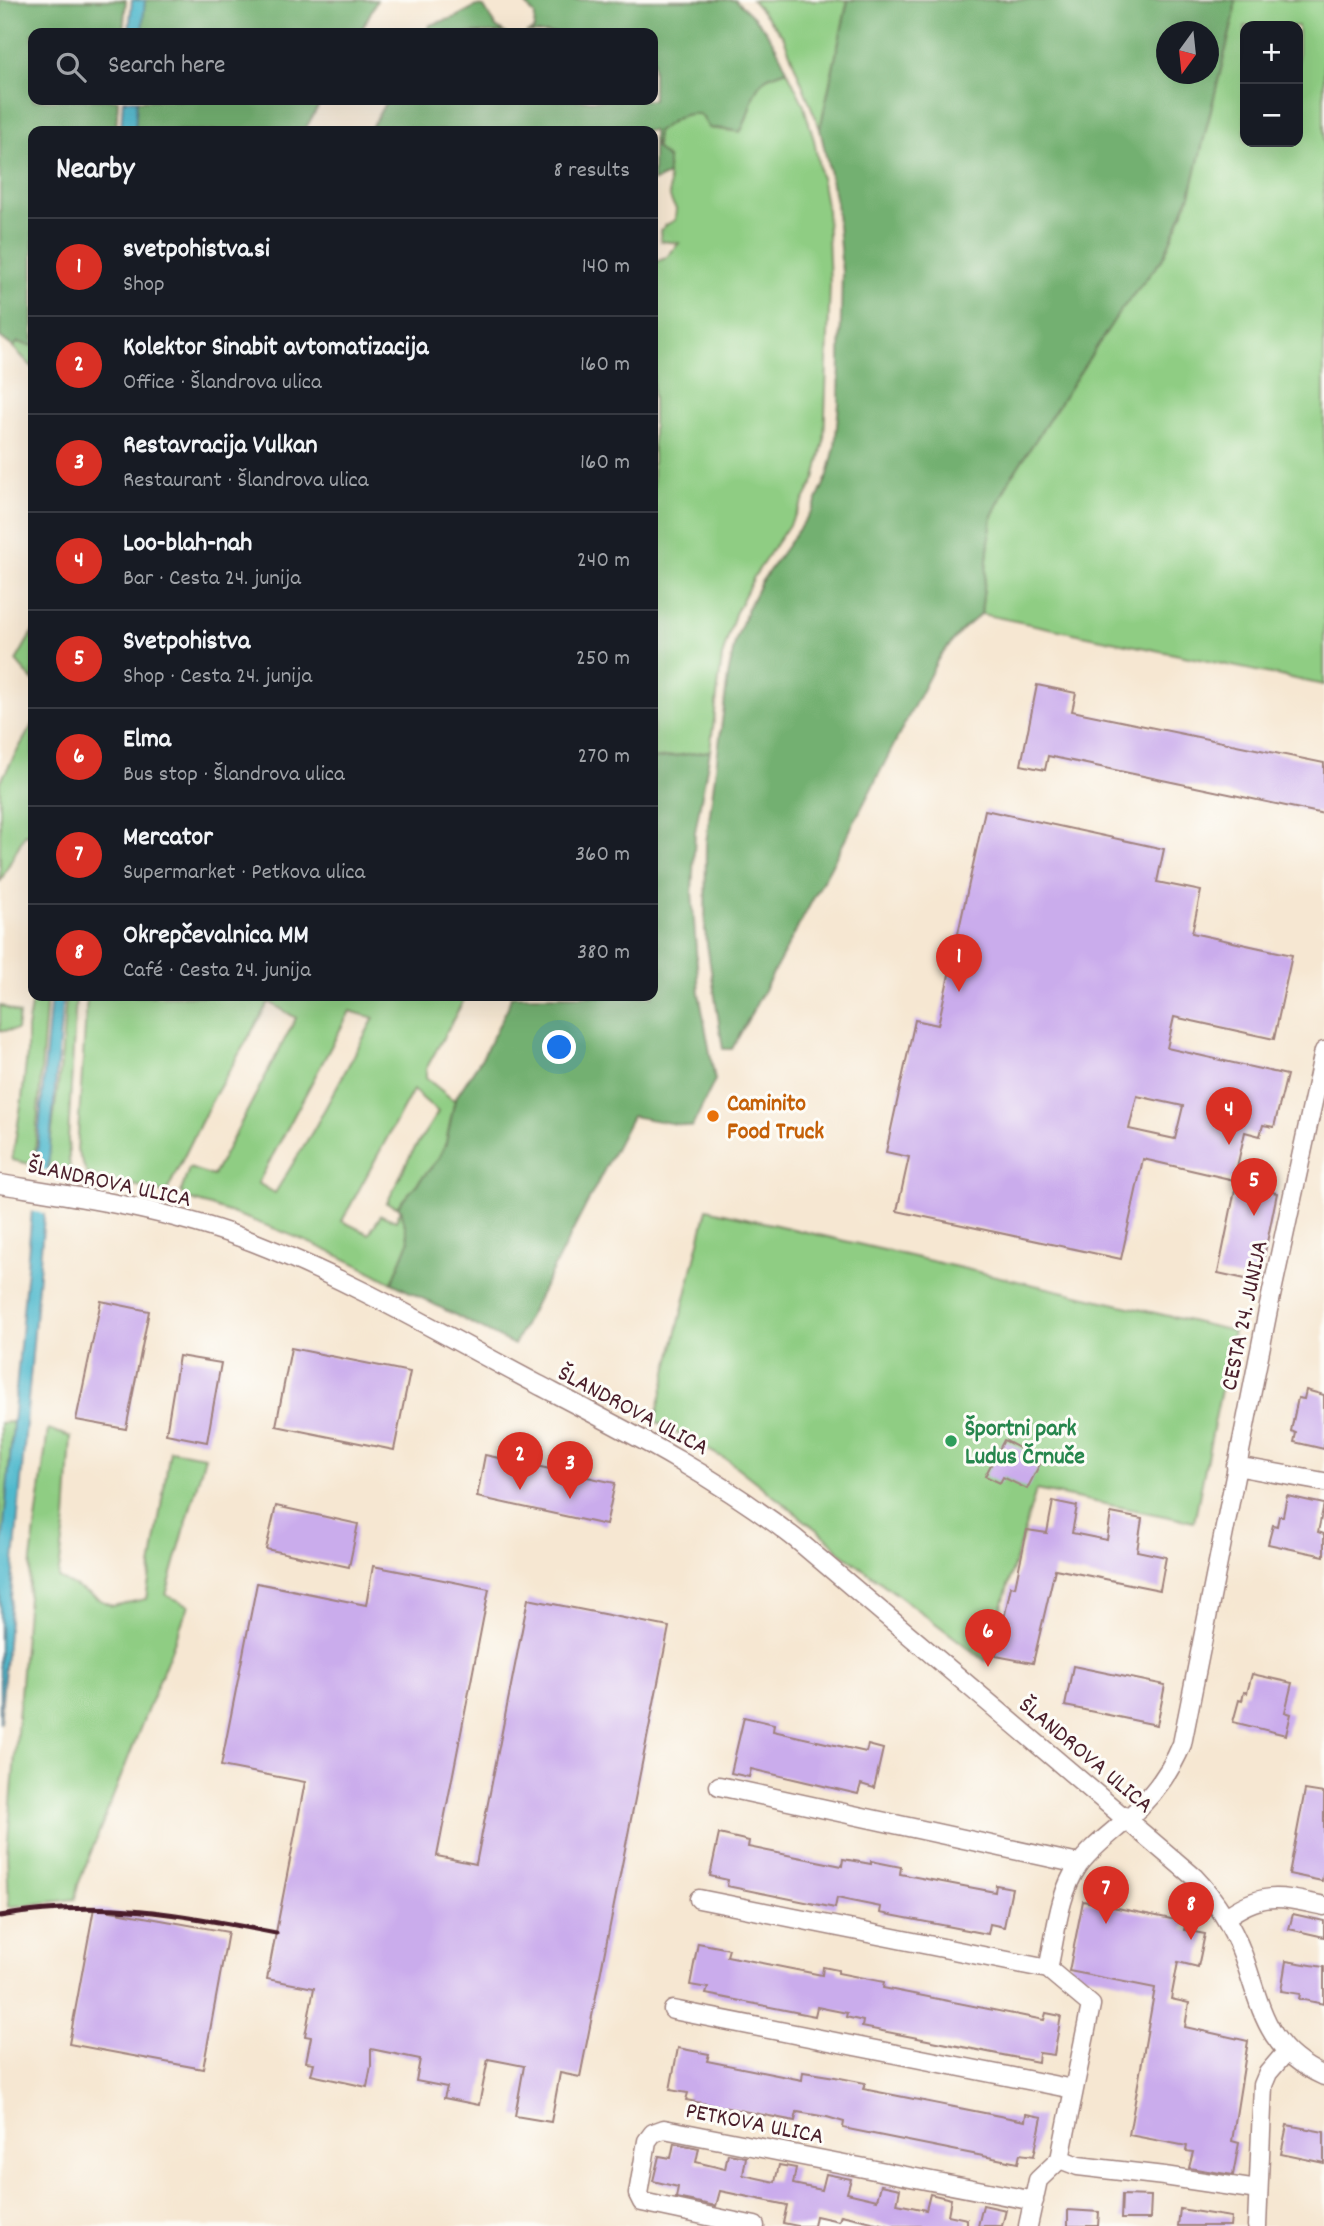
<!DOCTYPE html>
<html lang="en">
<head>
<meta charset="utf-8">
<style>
  body { margin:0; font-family:Dekko,sans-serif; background:#242831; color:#f1f3f6 }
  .controls { position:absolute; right:21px; top:21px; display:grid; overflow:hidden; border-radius:14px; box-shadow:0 7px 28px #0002 }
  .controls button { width:63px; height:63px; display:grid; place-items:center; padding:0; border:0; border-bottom:2px solid #363941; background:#171b24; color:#f1f3f6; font:35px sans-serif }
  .compass { position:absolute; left:1156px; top:21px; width:63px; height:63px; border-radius:50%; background:#171b24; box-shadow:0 7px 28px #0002; rotate:195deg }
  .you { position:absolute; left:560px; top:1048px; width:24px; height:24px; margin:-18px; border:5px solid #fff; border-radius:50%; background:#1a73e8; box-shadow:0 0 0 10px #1a73e833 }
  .badge { display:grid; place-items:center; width:46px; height:46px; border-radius:50%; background:#d93025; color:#fff; font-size:23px; font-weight:700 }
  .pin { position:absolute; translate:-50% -58px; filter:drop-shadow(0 2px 4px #0008) }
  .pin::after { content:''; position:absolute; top:37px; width:24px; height:21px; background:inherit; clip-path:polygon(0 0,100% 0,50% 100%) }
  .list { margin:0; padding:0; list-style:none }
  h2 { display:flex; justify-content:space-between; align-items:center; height:91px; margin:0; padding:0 28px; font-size:30px }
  h2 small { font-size:23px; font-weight:400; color:#9ea1a6 }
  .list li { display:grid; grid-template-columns:46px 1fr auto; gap:21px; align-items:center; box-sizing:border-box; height:98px; padding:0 28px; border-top:2px solid #363941 }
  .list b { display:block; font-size:26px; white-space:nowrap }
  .list p { margin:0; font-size:23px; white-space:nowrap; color:#9ea1a6 }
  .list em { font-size:23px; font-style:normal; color:#9ea1a6 }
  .icon { flex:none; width:38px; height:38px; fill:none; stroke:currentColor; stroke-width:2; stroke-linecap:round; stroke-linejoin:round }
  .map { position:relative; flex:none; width:1324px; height:2226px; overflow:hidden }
  .search { position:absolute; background:#171b24; box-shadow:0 7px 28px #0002; left:28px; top:28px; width:630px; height:77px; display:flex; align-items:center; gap:18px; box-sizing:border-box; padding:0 24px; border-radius:14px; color:#9ea1a6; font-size:26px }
  .panel { position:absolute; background:#171b24; box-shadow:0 7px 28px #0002; left:28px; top:126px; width:630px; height:875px; border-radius:14px }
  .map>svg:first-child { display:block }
</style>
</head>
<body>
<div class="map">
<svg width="1324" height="2226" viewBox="0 0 1324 2226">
  <rect width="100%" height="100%" fill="#fdfcf7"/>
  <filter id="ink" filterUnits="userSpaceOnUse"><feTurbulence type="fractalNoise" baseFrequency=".0143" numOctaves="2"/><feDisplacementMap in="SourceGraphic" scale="14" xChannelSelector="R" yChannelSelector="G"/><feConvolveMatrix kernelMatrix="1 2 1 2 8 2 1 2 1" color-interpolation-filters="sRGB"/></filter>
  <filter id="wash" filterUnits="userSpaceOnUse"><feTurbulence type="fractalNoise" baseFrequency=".00686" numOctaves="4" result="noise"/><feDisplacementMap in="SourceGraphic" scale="28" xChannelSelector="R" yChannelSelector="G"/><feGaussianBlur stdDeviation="1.57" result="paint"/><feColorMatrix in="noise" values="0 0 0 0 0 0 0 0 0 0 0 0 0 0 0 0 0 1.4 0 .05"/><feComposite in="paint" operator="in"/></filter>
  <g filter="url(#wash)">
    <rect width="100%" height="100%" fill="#f6e7d2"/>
    <path fill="#8fcd83" stroke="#6c7657" stroke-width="2" fill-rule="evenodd" d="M752 0H848L820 129 783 36Z
      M1235 0H1324V685L981 614 992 516 1010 479 1120 311 1163 258 1190 195 1234 16ZM1245 26H1298V142H1245Z
      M787 70 803 103 814 140 827 210 830 285 824 441 815 479 797 513 755 575 735 614 722 657 710 751 653 759V263L666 258 679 243 661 241 660 231 666 225 675 220 676 209C666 195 671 191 668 176 665 157 653 157 657 132 670 122 683 110 701 115L709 128 740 132C751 117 749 92 765 79 770 75 780 73 787 70Z
      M18 342 33 346V368L13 347Z
      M33 631V681L16 661Z
      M33 723V836L25 834 0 882V782Z
      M33 994 47 996 34 1165 12 1160 22 1099 27 1054V1029Z
      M66 996H76L68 1140 70 1172 47 1167 61 1063Z
      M87 996H466L426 1069V1078L452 1099H455L446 1143 437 1161 397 1207 387 1203 411 1154 438 1112 413 1090 342 1221 369 1234 381 1215 396 1221 401 1209 409 1242 392 1283C326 1246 257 1220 185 1198L181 1192 189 1168 213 1176 296 1018 269 1002 211 1102 166 1193 87 1174 77 1150ZM350 1011 374 1018 314 1129 275 1193 258 1183Z
      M0 1005 19 1014 17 1030 0 1031Z
      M707 1209 1233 1331 1194 1522 1036 1490 986 1661 839 1551 826 1537 729 1461 655 1421Z
      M13 1422 0 1571V1423Z
      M48 1429 71 1437 66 1520 58 1578 112 1606 146 1599 170 1450 205 1456 166 1595 189 1605 78 1885 75 1899 9 1907 7 1853 31 1560Z"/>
    <path fill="#73b071" stroke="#5e684e" stroke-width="2" fill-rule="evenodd" d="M0 0H126L123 33H33V100H118L116 131H33V346L18 342 13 347 0 337Z
      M142 0H377L360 33H140Z
      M522 0H735C762 23 773 37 787 70 780 73 770 75 765 79 749 92 751 117 740 132L726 129 709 128 701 115C683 110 671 122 657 132L655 147 668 159V175L653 182V131H369L387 100H653V33H526L534 30 535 15Z
      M848 0H1235L1234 16 1190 195 1163 258 1120 311 1010 479 992 516 981 614 961 631 938 659 845 840 732 1049H723L705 931 706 843 728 676 735 642 748 608 761 582 813 509 828 475 835 447 839 403 842 272 836 202 820 129ZM1166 32H1208V74H1166Z
      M476 6 484 7 496 27 505 33H425L430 25 456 17Z
      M135 100H322L304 131H132Z
      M710 751 695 832 692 892 699 993 715 1080 692 1127 632 1116 514 1345 392 1283 409 1242 401 1209 397 1207 437 1161 446 1143 455 1099 483 1056 508 1007 511 996H653V759Z"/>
    <path fill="#50b9cd" stroke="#4d6c7c" stroke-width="2" d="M132 0H145L142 33H129Z
      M123 100H137L135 131H121Z
      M51 996H63L0 1724V1571Z"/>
    <path fill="#f6e7d2" d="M33 1168 51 1171 47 1214 29 1211Z"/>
    <g id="blocks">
      <path fill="#caacec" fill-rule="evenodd" d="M1037 685 1076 693 1072 711 1324 763V814L1048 756 1045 770 1021 765Z
        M985 810 1164 849 1157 882 1201 891 1192 933 1292 955 1274 1039 1174 1017 1167 1048 1287 1075 1274 1127 1263 1125 1260 1136 1245 1132 1234 1180 1143 1159 1121 1259 897 1211 909 1157 886 1152 915 1020 938 1025ZM1137 1096 1183 1106 1175 1139 1129 1129Z
        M1236 1185 1277 1193 1259 1282 1218 1273Z
        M101 1301 149 1311 126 1429 76 1420Z
        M291 1348 410 1372 394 1450 276 1426Z
        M179 1356 221 1363 207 1442 166 1434Z
        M1306 1390 1324 1395V1449L1294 1442 1296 1433 1291 1431 1298 1398 1304 1399Z
        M1004 1440 1042 1460 1027 1489 1003 1477 1000 1483 985 1476Z
        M485 1455 615 1483 606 1525 477 1497Z
        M1287 1496 1324 1504 1318 1532 1324 1534V1556L1268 1544 1273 1525 1277 1526 1279 1516H1283Z
        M1053 1501 1077 1506 1072 1533 1107 1540 1111 1513 1142 1519 1137 1551 1166 1557 1160 1590 1055 1569 1033 1663 996 1656 1011 1586 1015 1587 1027 1530 1047 1533Z
        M276 1506 358 1524 349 1567 266 1549Z
        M373 1566 489 1589 437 1856 476 1864 528 1599 669 1627 580 2077 560 2073 551 2122 515 2116 524 2066 488 2059 479 2105 444 2098 447 2087 416 2081 420 2059 371 2049V2066L367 2087 311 2075 314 2063 306 2062 311 2037 305 2036 314 1988 267 1979 305 1782 221 1766 257 1583 366 1605Z
        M1073 1666 1165 1685 1157 1725 1065 1706Z
        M1252 1674 1292 1683 1285 1712 1291 1714 1286 1735 1233 1722 1239 1700 1242 1701 1244 1692 1247 1693Z
        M744 1717 774 1724 773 1731 866 1752 868 1745 883 1749 874 1788 861 1784 858 1794 751 1769 749 1777 731 1773Z
        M1305 1790 1324 1793V1870L1322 1881 1289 1874Z
        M719 1834 749 1841 748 1847 842 1866 843 1859 871 1864V1861L901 1867 900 1874 995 1892 996 1885 1012 1888 1004 1927 990 1924 988 1934 880 1913 881 1907 851 1901 837 1898 835 1908 727 1886 728 1880 710 1876Z
        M1083 1901 1186 1922 1184 1930 1205 1934 1198 1967 1178 1962 1171 1999 1189 2003 1185 2027 1248 2041 1232 2141 1239 2143 1233 2175 1189 2168 1193 2152 1186 2151 1187 2146 1129 2135 1155 1988 1069 1971Z
        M94 1908 228 1932 203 2069 69 2044Z
        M1293 1914 1324 1921V1937L1289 1929Z
        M698 1943 729 1949 727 1956 822 1975 823 1967 838 1970V1973L884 1982 883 1988 1044 2020 1046 2013 1061 2016 1054 2055 1039 2053 1038 2062 862 2027 863 2021 846 2017 847 2013 817 2007 815 2016 706 1994 708 1988 690 1985Z
        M1286 1961 1324 1967V2004L1299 1999 1300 1994 1281 1991Z
        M678 2048 709 2054 707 2061 802 2080 803 2072 835 2077 865 2083 863 2089 1025 2121 1026 2114 1042 2117 1034 2156 1020 2154 1018 2163 843 2128 844 2122 827 2117 797 2112 795 2121 686 2100 688 2093 670 2090Z
        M1287 2125 1324 2132V2163L1281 2154Z
        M674 2143 699 2148 696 2162 725 2169 728 2154 746 2157 743 2175 775 2182 779 2165 796 2168 793 2184 822 2190 826 2174 851 2179 847 2193 877 2200 881 2185 900 2189 897 2204 926 2210 930 2194 951 2199 948 2215 967 2219V2226H890L841 2215 839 2221 816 2216 814 2226H798L783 2223 787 2205 720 2191 716 2206 676 2198 678 2187 653 2181 659 2156 671 2158Z
        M1122 2195 1151 2196 1150 2219H1121Z
        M983 2205 1006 2210 1002 2226H978Z
        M1180 2209 1231 2217 1230 2226H1178Z
        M1068 2210 1099 2212 1098 2226H1068Z"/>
    </g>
  </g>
  <g filter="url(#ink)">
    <use href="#blocks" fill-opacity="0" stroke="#a0837e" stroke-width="2"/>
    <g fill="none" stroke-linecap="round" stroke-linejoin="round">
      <defs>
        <path id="minor" d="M0 1184C85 1198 172 1210 253 1242 351 1280 444 1335 537 1384 627 1431 716 1476 796 1539L1194 1877C1216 1900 1232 1926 1243 1955 1262 2009 1266 2050 1324 2076
          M1236 1466 1324 1482
          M719 1786 1079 1864
          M699 1899 1048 1969
          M1225 1918C1263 1890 1282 1897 1324 1906
          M673 2010 1073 2089
          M1060 2159 1078 2166 1164 2176 1258 2190
          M755 2226 642 2202 638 2194 647 2141 653 2133 664 2129 1034 2201
          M1028 2226 1038 2180 1060 2159 1091 2005 1048 1969C1056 1935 1058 1895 1078 1866 1090 1849 1109 1835 1125 1821 1149 1800 1170 1774 1182 1744L1268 1310 1324 1051
          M1257 2226 1263 2085 1268 2073 1286 2052"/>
      </defs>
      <use href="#minor" stroke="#a0837e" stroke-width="21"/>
      <use href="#minor" stroke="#fff" stroke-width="18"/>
      <path stroke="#4a1f2b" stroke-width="5" d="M0 1916C99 1898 179 1914 276 1933"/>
    </g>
  </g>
  <circle fill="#e8710a" stroke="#fdfcf7" stroke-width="2.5" cx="713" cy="1116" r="7"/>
  <circle fill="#2e9e5b" stroke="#fdfcf7" stroke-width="2.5" cx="951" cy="1441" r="7"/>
  <g text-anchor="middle" stroke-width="6" stroke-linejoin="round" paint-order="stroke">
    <g font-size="24" font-weight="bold" fill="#c56008" stroke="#fdfcf7" text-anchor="start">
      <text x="727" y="1110">Caminito<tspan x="727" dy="28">Food Truck</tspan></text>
    </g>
    <g font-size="24" fill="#4a1f2b" stroke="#fdfcf7">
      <text transform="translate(110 1181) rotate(12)" y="8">ŠLANDROVA ULICA</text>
      <text transform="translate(1243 1315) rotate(-78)" y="8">CESTA 24. JUNIJA</text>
      <text transform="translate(634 1409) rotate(28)" y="8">ŠLANDROVA ULICA</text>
      <text transform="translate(1087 1754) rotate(40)" y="8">ŠLANDROVA ULICA</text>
      <text transform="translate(755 2122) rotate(11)" y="8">PETKOVA ULICA</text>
    </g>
    <g font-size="24" font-weight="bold" fill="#27864d" stroke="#fdfcf7" text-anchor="start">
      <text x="965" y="1435">Športni park<tspan x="965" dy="28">Ludus Črnuče</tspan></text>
    </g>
  </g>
</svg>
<div class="controls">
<button>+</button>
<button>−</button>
</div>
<svg class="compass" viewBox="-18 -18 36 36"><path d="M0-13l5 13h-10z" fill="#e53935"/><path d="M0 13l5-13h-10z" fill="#9ea1a6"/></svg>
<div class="you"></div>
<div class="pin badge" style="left:959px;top:992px">1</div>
<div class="pin badge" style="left:520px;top:1490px">2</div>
<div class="pin badge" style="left:570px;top:1499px">3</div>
<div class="pin badge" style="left:1229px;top:1145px">4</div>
<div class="pin badge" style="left:1254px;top:1216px">5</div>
<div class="pin badge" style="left:988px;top:1667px">6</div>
<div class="pin badge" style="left:1106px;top:1924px">7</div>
<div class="pin badge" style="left:1191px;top:1940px">8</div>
<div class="search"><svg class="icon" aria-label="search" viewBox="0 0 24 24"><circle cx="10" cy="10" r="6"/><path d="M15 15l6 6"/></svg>Search here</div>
<section class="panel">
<h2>Nearby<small>8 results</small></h2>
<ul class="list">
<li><span class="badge">1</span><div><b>svetpohistva.si</b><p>Shop</p></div><em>140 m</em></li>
<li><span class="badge">2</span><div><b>Kolektor Sinabit avtomatizacija</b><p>Office · Šlandrova ulica</p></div><em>160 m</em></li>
<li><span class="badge">3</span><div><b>Restavracija Vulkan</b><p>Restaurant · Šlandrova ulica</p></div><em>160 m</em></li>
<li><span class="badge">4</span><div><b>Loo-blah-nah</b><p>Bar · Cesta 24. junija</p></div><em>240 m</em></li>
<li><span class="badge">5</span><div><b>Svetpohistva</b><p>Shop · Cesta 24. junija</p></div><em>250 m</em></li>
<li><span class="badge">6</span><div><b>Elma</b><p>Bus stop · Šlandrova ulica</p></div><em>270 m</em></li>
<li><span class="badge">7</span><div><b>Mercator</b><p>Supermarket · Petkova ulica</p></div><em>360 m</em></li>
<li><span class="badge">8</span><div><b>Okrepčevalnica MM</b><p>Café · Cesta 24. junija</p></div><em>380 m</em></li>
</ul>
</section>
</div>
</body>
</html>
